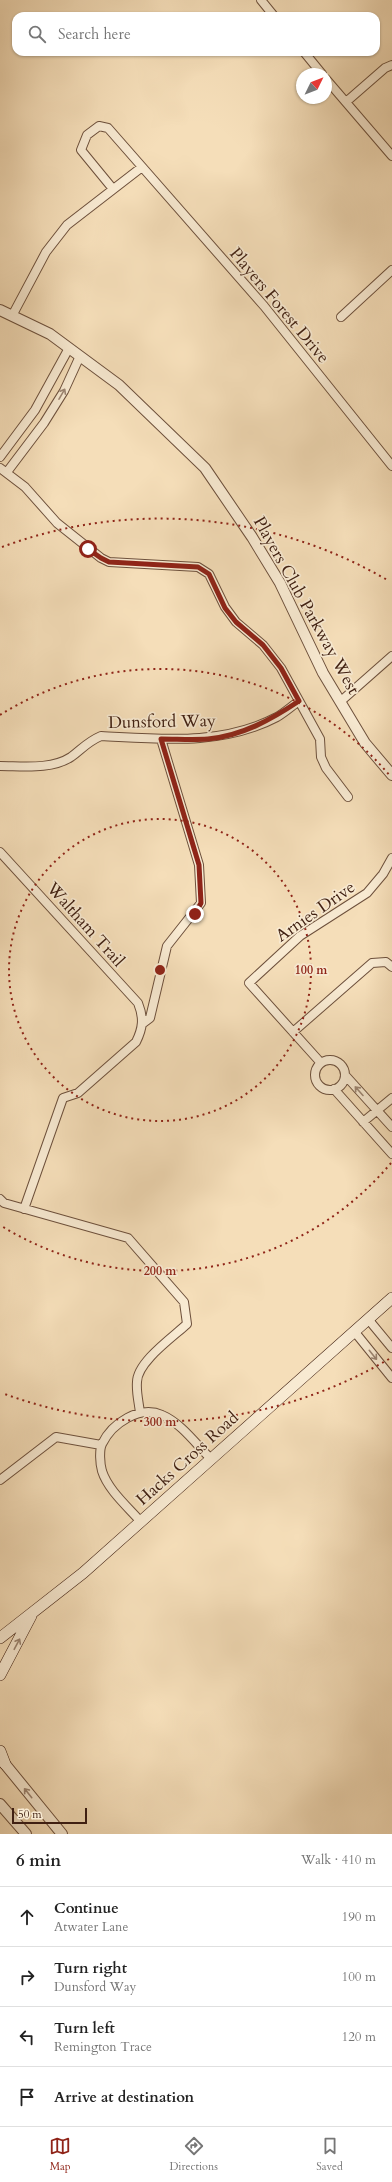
<!DOCTYPE html>
<html lang="en">
<head>
<meta charset="utf-8">
<style>
  body { margin:0; font-family:Cardo,serif; background:#f6f6f6; color:#222 }
  .compass { position:absolute; left:296px; top:68px; width:36px; height:36px; border-radius:50%; background:#fff; box-shadow:0 1px 3px #0004; rotate:47deg }
  .scale { position:absolute; left:12px; bottom:10px; width:75px; box-sizing:border-box; padding-left:4px; border:2px solid #402012; border-top:0; font-size:11px; line-height:14px; white-space:nowrap; color:#402012; -webkit-text-stroke:3px #f8ead2; paint-order:stroke }
  .stop { position:absolute; width:12px; height:12px; margin:-9px; border:3px solid #8f2418; border-radius:50%; background:#fff }
  .stop.end { background:#8f2418; border-color:#fff; box-shadow:0 1px 4px #0008 }
  .list { margin:0; padding:0; list-style:none }
  h2 { display:flex; justify-content:space-between; align-items:center; height:52px; margin:0; padding:0 16px; font-size:17px }
  h2 small { font-size:13px; font-weight:400; color:#767676 }
  .list li { display:grid; grid-template-columns:26px 1fr auto; gap:12px; align-items:center; box-sizing:border-box; height:60px; padding:0 16px; border-top:1px solid #e0e0e0 }
  .list b { display:block; font-size:15px; white-space:nowrap }
  .list p { margin:0; font-size:13px; white-space:nowrap; color:#767676 }
  .list em { font-size:13px; font-style:normal; color:#767676 }
  .icon { flex:none; width:22px; height:22px; fill:none; stroke:currentColor; stroke-width:2; stroke-linecap:round; stroke-linejoin:round }
  .map { position:relative; flex:none; width:392px; height:1834px; overflow:hidden }
  .search { position:absolute; background:#fff; box-shadow:0 1px 3px #0004; left:12px; right:12px; top:12px; height:44px; display:flex; align-items:center; gap:10px; box-sizing:border-box; padding:0 14px; border-radius:12px; color:#767676; font-size:15px }
  .sheet { height:292px; background:#fff }
  nav { display:flex; justify-content:space-around; align-items:center; box-sizing:border-box; height:56px; border-top:1px solid #e0e0e0; background:#fff; font-size:11px; color:#767676 }
  nav a { display:grid; justify-items:center; gap:2px }
  nav .on { color:#8f2418 }
  .map>svg:first-child { display:block }
</style>
</head>
<body>
<div class="map">
<svg width="392" height="1834" viewBox="0 0 392 1834">
  <rect width="100%" height="100%" fill="#f5deb9"/>
  <filter id="stains"><feTurbulence type="fractalNoise" baseFrequency=".005" numOctaves="4"/><feColorMatrix values="0 0 0 0 .2 0 0 0 0 .09 0 0 0 0 .02 0 0 0 .5 -.17"/></filter>
  <radialGradient id="worn" r=".72"><stop offset=".6" stop-color="#630" stop-opacity="0"/><stop offset="1" stop-color="#630" stop-opacity=".3"/></radialGradient>
  <g fill="none" stroke-linecap="round" stroke-linejoin="round">
    <defs>
      <path id="minor" d="M261 0 274 16
        M304 52 322 74
        M326 79 392 156
        M346 102 385 68 392 65
        M113 189 81 150 87 135 99 126 108 128 264 306 392 466
        M12 316 46 252 67 225 142 167
        M341 317 392 270
        M0 457 35 410 69 348
        M0 468 25 487 57 523 101 558 109 562 198 567 209 574 225 607 236 622 263 645 281 668 320 739 321 757 326 768 348 797
        M7 472 44 423 64 391 80 356
        M341 701 392 656
        M0 766C22 766 51 770 71 757 82 749 87 742 101 736 161 739 222 746 277 717 284 713 292 706 299 701
        M0 852 138 1003C144 1018 143 1028 136 1042L78 1093 63 1098 24 1209
        M142 1024 150 1018 167 946 201 903 199 865 161 739
        M293 1032 372 963 386 962 392 967
        M315 1075a15 15 0 1 1 30 0a15 15 0 1 1-30 0Z
        M321 1063 249 983 300 936 367 893 383 874 392 858
        M345 1075 392 1127
        M334 1089 392 1154
        M363 1122 392 1098
        M0 1199 4 1203 128 1238 184 1302 187 1324C173 1337 137 1362 137 1382 136 1392 139 1403 140 1413
        M368 1319 392 1348
        M354 1331 392 1378
        M0 1480 56 1437 101 1445
        M141 1522C128 1507 108 1490 102 1471 100 1464 99 1450 102 1444 112 1423 140 1405 162 1415 181 1423 196 1444 210 1458"/>
      <path id="tertiary" d="M0 310 50 334 119 385 205 468 252 537 280 583 323 673 365 743 392 775
        M0 1758 62 1834
        M0 1804 26 1834"/>
      <path id="secondary" d="M0 1638 83 1573 392 1298
        M0 1675 31 1616
        M0 1751 5 1764"/>
    </defs>
    <use href="#minor" stroke="#6d503c" stroke-width="10"/>
    <use href="#tertiary" stroke="#6d503c" stroke-width="12"/>
    <use href="#secondary" stroke="#402012" stroke-width="12"/>
    <use href="#minor" stroke="#f8ead2" stroke-width="8"/>
    <use href="#tertiary" stroke="#f8ead2" stroke-width="10"/>
    <use href="#secondary" stroke="#f8ead2" stroke-width="11"/>
  </g>
  <defs><path id="oneway-shaft" d="M-6 0H5M1.5-3L5.5 0L1.5 3" fill="none" stroke-width="1.6" stroke-linecap="round" stroke-linejoin="round"/></defs>
  <g stroke="#9c8572">
    <use href="#oneway-shaft" transform="translate(62 394) rotate(-60)"/>
    <use href="#oneway-shaft" transform="translate(359 1091) rotate(-132)"/>
    <use href="#oneway-shaft" transform="translate(373 1355) rotate(51)"/>
    <use href="#oneway-shaft" transform="translate(17 1644) rotate(-62)"/>
    <use href="#oneway-shaft" transform="translate(28 1793) rotate(-129)"/>
  </g>
  <g fill="none" stroke-linecap="round" stroke-linejoin="round">
    <path stroke="#8f2418" stroke-width="5" d="M88 549 101 558 109 562 198 567 209 574 225 608 236 622 263 645 281 668 299 701C272 719 242 736 208 739 193 740 177 739 161 739L199 865 201 903 195 914"/>
  </g>
  <g fill="none" stroke="#8f2418" stroke-width="2" stroke-dasharray="2 4">
    <circle cx="160" cy="970" r="151"/>
    <path d="M391 1163A301 301 0 0 1 0 1225M0 715A301 301 0 0 1 391 777"/>
    <path d="M389 1359A452 452 0 0 1 2 1393M2 547A452 452 0 0 1 389 581"/>
  </g>
  <g text-anchor="middle" stroke-width="3.5" stroke-linejoin="round" paint-order="stroke">
    <g font-size="17" fill="#402012" stroke="#f8ead2">
      <text transform="translate(280 305) rotate(50)" y="6">Players Forest Drive</text>
      <text transform="translate(307 605) rotate(61)" y="6">Players Club Parkway West</text>
      <text transform="translate(162 721) rotate(-1)" y="6">Dunsford Way</text>
      <text transform="translate(315 911) rotate(-35)" y="6">Arnies Drive</text>
      <text transform="translate(86 924) rotate(48)" y="6">Waltham Trail</text>
      <text transform="translate(187 1458) rotate(-42)" y="6">Hacks Cross Road</text>
    </g>
  </g>
  <circle cx="160" cy="970" r="6" fill="#8f2418" stroke="#f8ead2" stroke-width="2"/>
  <g font-size="12" text-anchor="middle" font-weight="bold" fill="#8f2418" stroke="#f8ead2" stroke-width="3.5" stroke-linejoin="round" paint-order="stroke">
    <text x="311" y="974">100 m</text>
    <text x="160" y="1275">200 m</text>
    <text x="160" y="1426">300 m</text>
  </g>
  <rect width="100%" height="100%" filter="url(#stains)"/>
  <rect width="100%" height="100%" fill="url(#worn)"/>
</svg>
<svg class="compass" viewBox="-18 -18 36 36"><path d="M0-13l5 13h-10z" fill="#e53935"/><path d="M0 13l5-13h-10z" fill="#767676"/></svg>
<div class="scale">50 m</div>
<div class="stop" style="left:88px;top:549px"></div>
<div class="stop end" style="left:195px;top:914px"></div>
<div class="search"><svg class="icon" aria-label="search" viewBox="0 0 24 24"><circle cx="10" cy="10" r="6"/><path d="M15 15l6 6"/></svg>Search here</div>
</div>
<section class="sheet">
<h2>6 min<small>Walk · 410 m</small></h2>
<ul class="list">
<li><svg class="icon" aria-label="ahead" viewBox="0 0 24 24"><path d="M12 20V5M6 11l6-6 6 6"/></svg><div><b>Continue</b><p>Atwater Lane</p></div><em>190 m</em></li>
<li><svg class="icon" aria-label="right" viewBox="0 0 24 24"><path d="M7 20v-9h11M14 6l5 5-5 5"/></svg><div><b>Turn right</b><p>Dunsford Way</p></div><em>100 m</em></li>
<li><svg class="icon" aria-label="left" viewBox="0 0 24 24"><path d="M17 20v-9H6M10 6l-5 5 5 5"/></svg><div><b>Turn left</b><p>Remington Trace</p></div><em>120 m</em></li>
<li><svg class="icon" aria-label="arrive" viewBox="0 0 24 24"><path d="M6 21V4h12l-3 4 3 4H6"/></svg><div><b>Arrive at destination</b></div></li>
</ul>
</section>
<nav>
<a class="on"><svg class="icon" aria-label="map" viewBox="0 0 24 24"><path d="M3 6l6-2 6 2 6-2v14l-6 2-6-2-6 2zM9 4v14M15 6v14"/></svg>Map</a>
<a><svg class="icon" aria-label="directions" viewBox="0 0 24 24"><path d="M12 3l9 9-9 9-9-9zM9 14v-3h6M13 9l2 2-2 2"/></svg>Directions</a>
<a><svg class="icon" aria-label="saved" viewBox="0 0 24 24"><path d="M7 4h10v16l-5-4-5 4z"/></svg>Saved</a>
</nav>
</body>
</html>
